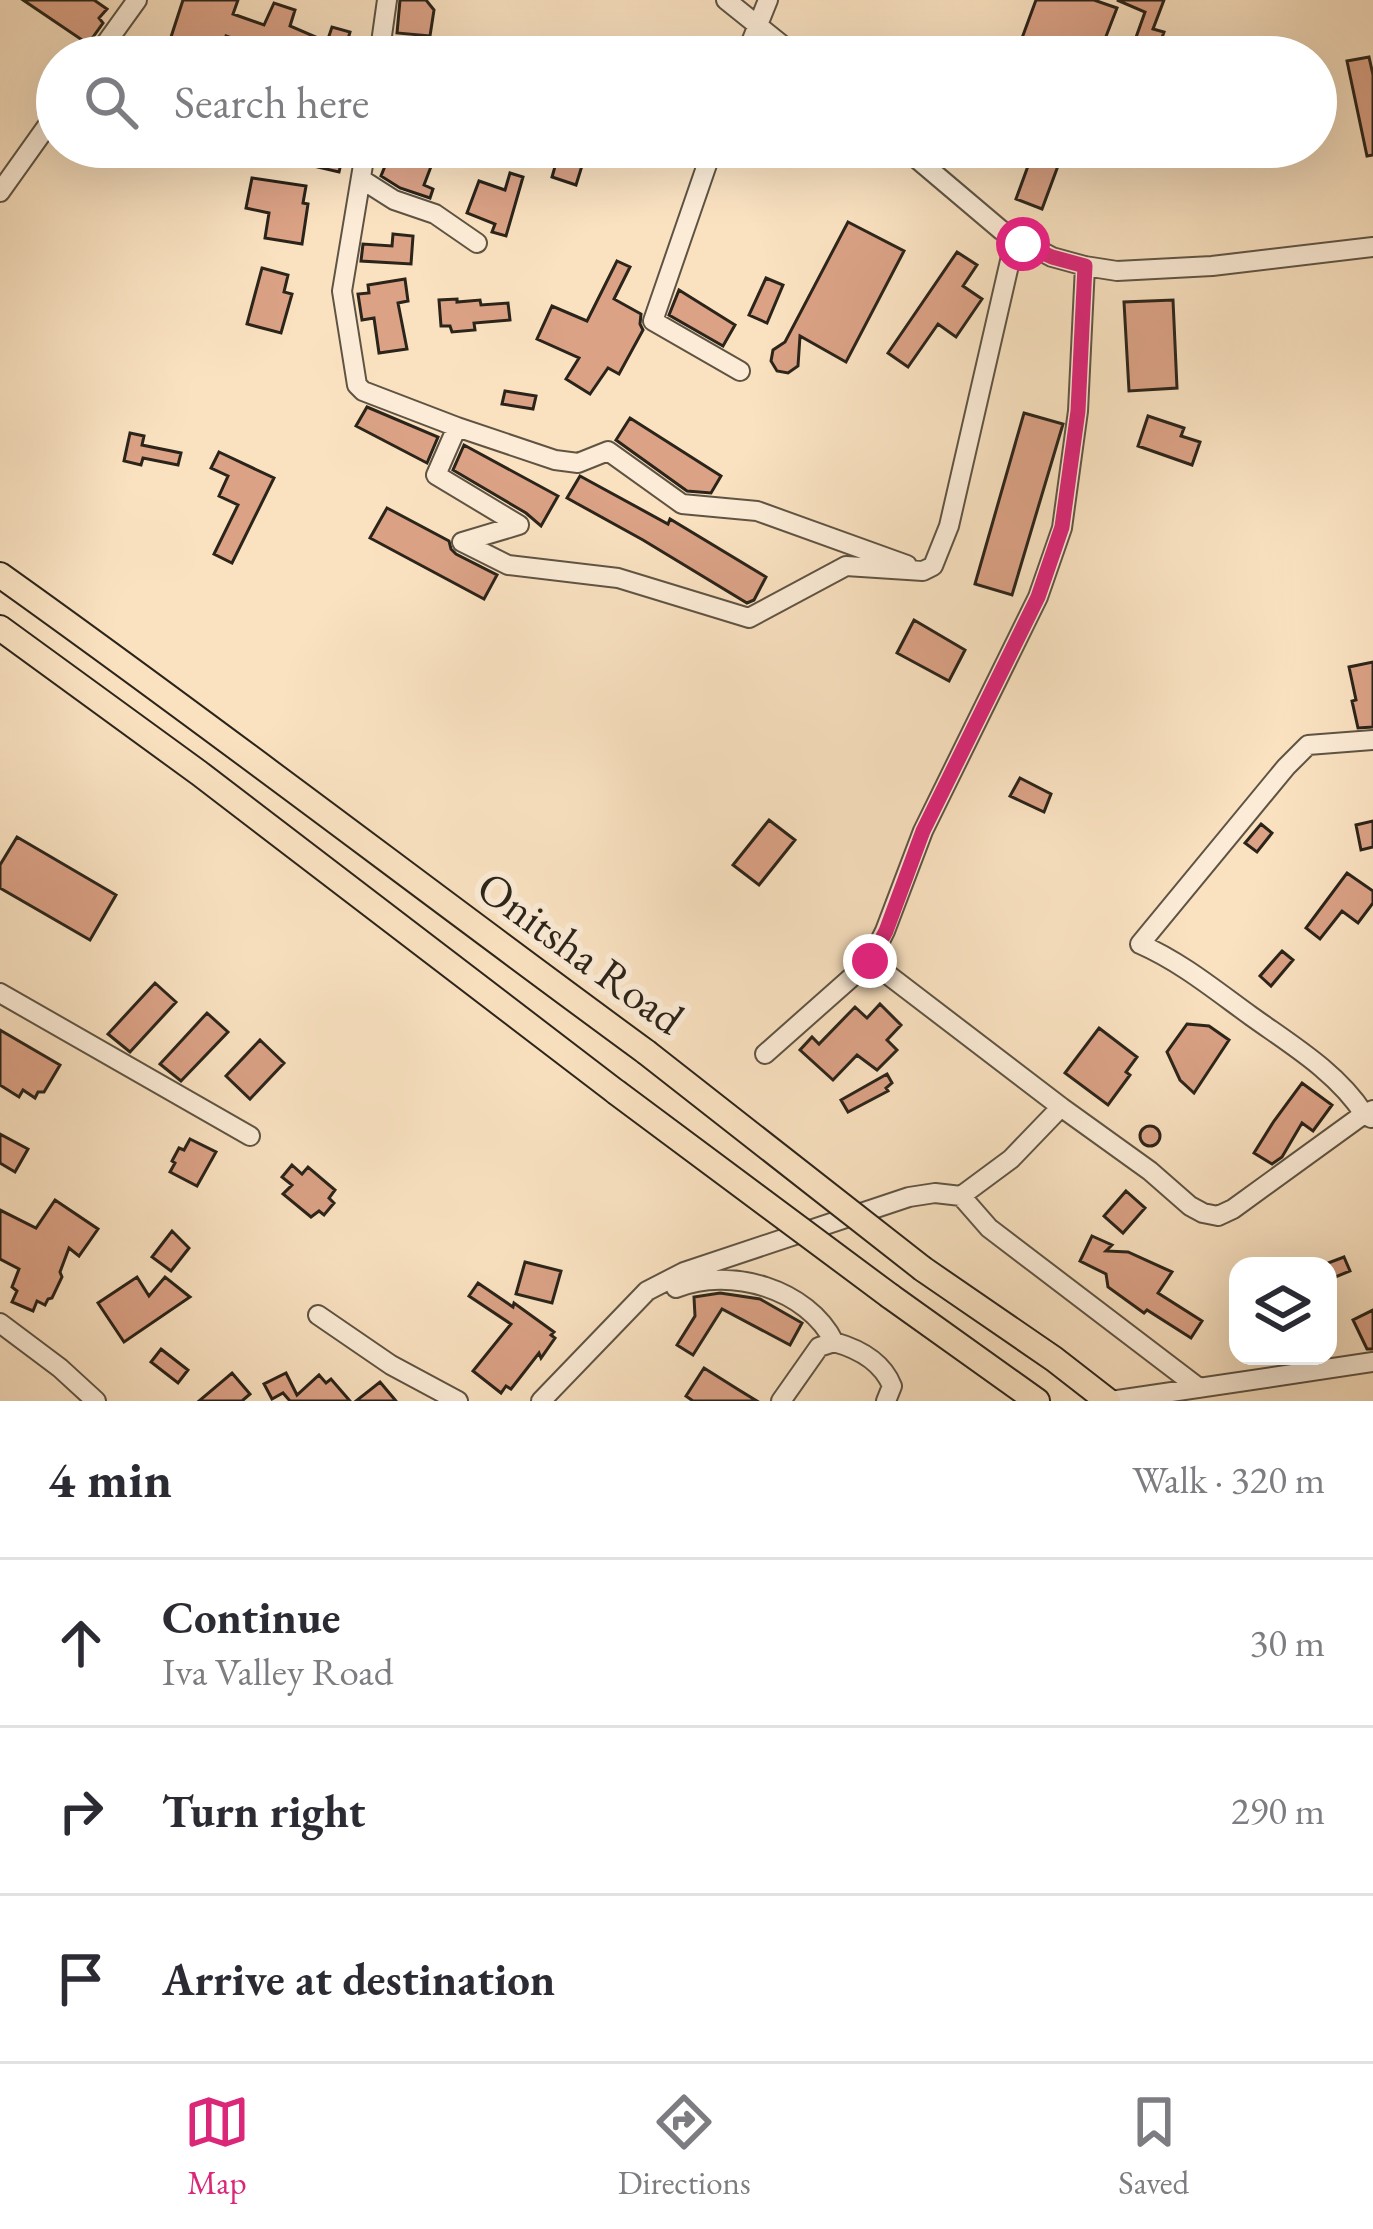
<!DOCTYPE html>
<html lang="en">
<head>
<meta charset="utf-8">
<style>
  body { margin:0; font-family:"EB Garamond",serif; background:#f2f2f3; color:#2b2b33 }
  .controls { position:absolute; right:36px; bottom:36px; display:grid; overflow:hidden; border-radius:24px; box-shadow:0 12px 48px #0002 }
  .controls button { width:108px; height:108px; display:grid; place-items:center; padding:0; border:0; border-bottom:3px solid #e1e1e2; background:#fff; color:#2b2b33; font:60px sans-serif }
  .stop { position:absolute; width:36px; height:36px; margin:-27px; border:9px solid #db2777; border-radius:50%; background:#fff }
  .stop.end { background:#db2777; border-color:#fff; box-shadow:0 3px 12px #0008 }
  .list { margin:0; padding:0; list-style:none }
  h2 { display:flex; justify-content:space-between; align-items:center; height:156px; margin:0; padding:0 48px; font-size:51px }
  h2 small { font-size:39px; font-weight:400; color:#7c7c81 }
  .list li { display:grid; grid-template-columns:78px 1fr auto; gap:36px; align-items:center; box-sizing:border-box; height:168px; padding:0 48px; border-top:3px solid #e1e1e2 }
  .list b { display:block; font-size:45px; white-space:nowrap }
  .list p { margin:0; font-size:39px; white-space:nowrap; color:#7c7c81 }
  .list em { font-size:39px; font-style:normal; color:#7c7c81 }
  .icon { flex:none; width:66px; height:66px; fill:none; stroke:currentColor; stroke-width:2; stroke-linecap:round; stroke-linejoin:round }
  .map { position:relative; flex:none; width:1373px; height:1401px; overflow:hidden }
  .search { position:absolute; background:#fff; box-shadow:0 12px 48px #0002; left:36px; right:36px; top:36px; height:132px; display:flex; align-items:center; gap:30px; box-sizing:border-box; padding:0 42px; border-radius:66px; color:#7c7c81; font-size:45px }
  .sheet { height:660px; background:#fff }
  nav { display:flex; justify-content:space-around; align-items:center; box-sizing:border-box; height:168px; border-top:3px solid #e1e1e2; background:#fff; font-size:33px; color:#7c7c81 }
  nav a { display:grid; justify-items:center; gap:6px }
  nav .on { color:#db2777 }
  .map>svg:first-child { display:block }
</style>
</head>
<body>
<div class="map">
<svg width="1373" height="1401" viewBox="0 0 1373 1401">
  <rect width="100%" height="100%" fill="#fae2c1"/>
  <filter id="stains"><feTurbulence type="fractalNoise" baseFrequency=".00167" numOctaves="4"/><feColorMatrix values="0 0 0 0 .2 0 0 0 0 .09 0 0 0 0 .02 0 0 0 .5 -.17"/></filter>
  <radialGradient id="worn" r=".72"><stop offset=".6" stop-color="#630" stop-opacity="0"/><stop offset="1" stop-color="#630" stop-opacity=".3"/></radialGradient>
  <path fill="#dba286" stroke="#2b241a" stroke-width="3" d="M23 0H94L107 9 99 18 103 23 88 44Z
    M183 0H238L233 14 264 25 274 3 295 10 290 26 327 42 332 27 350 32 345 50 361 57H263L254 54 257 47 226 36 221 49 202 42V44L171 37Z
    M400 0H426L434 10 430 36 397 33Z
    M1036 0H1094L1117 8 1098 57H1019L1027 39 1022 38Z
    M1117 0H1164L1153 29 1164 32 1155 57H1129L1145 12Z
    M1369 57 1373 75V155L1367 156 1347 61Z
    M318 147H345L339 172 313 166Z
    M483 147H530L525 164 482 150Z
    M983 147H1065L1042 209 1016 199 1028 166Z
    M392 149 432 164 424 185 433 189 430 198 400 188 381 176Z
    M560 149 585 156 576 185 552 177Z
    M510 173 523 177 506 236 492 232 495 224 467 213 479 181 505 190Z
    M252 178 306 186 303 203 308 204 302 244 265 238 269 213 246 208Z
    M848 222 904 251 846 362 800 336 798 366 788 373 777 371 771 361 773 350 785 342Z
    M393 234 413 236 411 264 361 261 363 244 392 246Z
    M957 252 977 265 963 286 982 299 956 337 938 324 908 367 888 353Z
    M617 261 630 267 614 299 641 314 640 324 643 330 619 374 608 368 590 394 566 379 579 358 537 339 552 306 587 321Z
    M262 268 288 275 284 292 292 294 281 333 247 324Z
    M766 278 783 285 767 323 749 315Z
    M405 279 408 301 398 303 407 349 379 353 374 318 362 320 358 294 369 293 368 285Z
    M679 290 735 325 723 346 669 315Z
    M457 299V302L480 300 481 305 508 303 510 320 474 323 475 330 452 332 450 326H441L439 300Z
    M1173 300 1177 388 1129 391 1124 302Z
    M505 391 536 396 533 409 502 404Z
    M367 407 438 437 427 463 356 426Z
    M1024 413 1063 424 1012 595 975 584Z
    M1148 416 1184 428 1181 436 1200 442 1192 465 1138 446Z
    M630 418 721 476 711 493 687 491 616 440Z
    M130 433 144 436 142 445 181 453 178 465 143 458 141 465 124 461Z
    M464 445 558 496 541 526 526 513 453 470Z
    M219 452 274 478 232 563 214 554 238 505 219 496 228 476 211 468Z
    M580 476 668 524 670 519 766 577 754 600 747 603 643 540 567 498Z
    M387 508 449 541 451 549 456 554 497 575 484 599 370 538Z
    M914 620 965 650 949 681 897 653Z
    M1373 662V727L1358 728 1352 701 1356 700 1349 667Z
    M1020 778 1051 794 1044 812 1010 796Z
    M769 820 795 840 759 885 733 865Z
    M1373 821V847L1361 850 1356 825Z
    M1261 824 1272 833 1257 852 1245 843Z
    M17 837 116 895 90 940 0 888V865Z
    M1347 873 1373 891V903L1358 923 1342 911 1320 939 1306 928Z
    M1282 951 1293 960 1271 986 1260 976Z
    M155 983 176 1002 130 1052 108 1034Z
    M880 1004 901 1025 887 1040 897 1050 877 1070 857 1055 833 1080 800 1050 812 1037 819 1044 855 1007 867 1018Z
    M207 1013 228 1032 181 1081 160 1064Z
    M1187 1024 1209 1026 1229 1040 1194 1093 1180 1080 1167 1052Z
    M1099 1028 1137 1057 1126 1072 1130 1075 1108 1105 1065 1073Z
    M0 1030 60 1065 44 1092H38L35 1098 23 1090 19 1097 0 1085Z
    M260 1040 284 1063 250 1099 226 1076Z
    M887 1074 892 1083 886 1088 888 1091 848 1112 841 1100Z
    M1302 1083 1332 1105 1313 1131 1302 1123 1282 1157 1272 1164 1254 1153 1274 1121Z
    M1140 1136a10 10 0 1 1 20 0a10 10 0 1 1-20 0Z
    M0 1134 28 1149 15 1172 0 1163Z
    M190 1139 216 1152 197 1186 170 1172 175 1163 172 1161 179 1148 184 1150Z
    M292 1165 302 1174 308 1167 335 1190 329 1198 334 1203 324 1215 319 1211 311 1217 283 1194 292 1185 282 1177Z
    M1126 1191 1145 1208 1123 1233 1104 1216Z
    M55 1200 98 1229 79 1256 69 1248 60 1272 62 1277 52 1298 48 1299 45 1305 37 1301 33 1311 12 1302 17 1291 12 1287 19 1269 0 1259V1210L36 1228Z
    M172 1231 189 1248 171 1271 152 1257Z
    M1092 1236 1112 1245 1106 1251 1128 1252 1172 1272 1158 1293 1202 1321 1191 1338 1147 1310 1144 1313 1108 1287 1106 1274 1080 1261Z
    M1344 1257 1350 1271 1328 1280V1263Z
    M525 1262 561 1271 552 1303 516 1294Z
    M137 1277 149 1296 165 1277 190 1297 124 1342 98 1303Z
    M478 1283 513 1307 514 1303 554 1332 551 1335 555 1338 541 1358 539 1353 511 1389 506 1386 501 1393 473 1371 511 1324 469 1296Z
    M720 1293 760 1299 802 1323 790 1345 722 1309 693 1355 677 1345 695 1316 694 1297Z
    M1373 1310V1349H1367L1353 1320Z
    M161 1349 188 1370 178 1383 151 1362Z
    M704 1368 739 1390 757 1401H693L686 1396Z
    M232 1373 250 1394 242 1401H199Z
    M286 1373 297 1395 319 1375 326 1383 331 1379 350 1401H290L283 1393 272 1399 264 1384Z
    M380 1382 396 1401H356Z"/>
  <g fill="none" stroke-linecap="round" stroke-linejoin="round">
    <defs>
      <path id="minor" d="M726 0 797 57
        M96 57 137 0
        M379 57 387 0
        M745 57 768 0
        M366 147 342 291 357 385 363 391 457 427 436 475 519 525 462 542 508 565 618 578 749 618 846 566 923 571 933 566 949 526 1015 239
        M713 147 653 321 740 371
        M903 147 1001 230 1052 257 1085 266 1117 271 1212 266 1373 247
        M361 179 394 200 435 214 477 243
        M0 192 57 112
        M457 427 555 460 578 463 608 451 682 504 757 511 907 565
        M1373 740 1308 745 1286 767 1140 944C1181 962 1215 990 1251 1016 1290 1044 1337 1072 1364 1114L1373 1110
        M0 993 250 1136
        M765 1054 870 961 885 931 923 831 1038 597 1062 528 1078 411 1085 266
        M1061 1107 1150 1171 1190 1206 1203 1213 1218 1216 1233 1209 1364 1114 1371 1118
        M961 1196 989 1228 1199 1388
        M676 1288C730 1266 808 1289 834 1342
        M318 1315 391 1365 458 1401
        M0 1323 60 1368 96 1401
        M541 1401 647 1291 684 1272 909 1197 935 1193 961 1196 1011 1159 1061 1107 870 961
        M781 1401 819 1347 834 1342C859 1349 882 1361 892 1386L886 1401
        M1111 1401 1373 1362"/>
      <path id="major" d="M0 575C218 730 430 894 646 1052
        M0 628 199 773 616 1092
        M923 1269 1054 1359 1108 1401
        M890 1296 1037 1401"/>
    </defs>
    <use href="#minor" stroke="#5f5444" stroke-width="22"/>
    <use href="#major" stroke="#2b241a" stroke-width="28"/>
    <use href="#minor" stroke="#fcecd7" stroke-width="18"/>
    <use href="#major" stroke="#fae2c1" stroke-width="24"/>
    <defs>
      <path id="major-bridge" d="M646 1052 923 1269
        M616 1092 890 1296"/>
    </defs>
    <use href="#major-bridge" stroke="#2b241a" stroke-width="28" stroke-linecap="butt"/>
    <use href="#major-bridge" stroke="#fae2c1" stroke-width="24"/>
  </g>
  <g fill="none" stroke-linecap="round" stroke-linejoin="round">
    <path stroke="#db2777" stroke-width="15" d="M870 961 886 931 923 831 1038 597 1062 527 1078 411 1085 266 1052 257 1023 244"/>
  </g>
  <g text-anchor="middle" stroke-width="12" stroke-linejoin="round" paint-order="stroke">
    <g font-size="45" fill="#2b241a" stroke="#fcecd7">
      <text transform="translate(581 952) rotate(36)" y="16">Onitsha Road</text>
    </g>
  </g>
  <rect width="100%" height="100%" filter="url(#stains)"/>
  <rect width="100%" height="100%" fill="url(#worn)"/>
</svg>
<div class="controls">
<button><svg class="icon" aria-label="layers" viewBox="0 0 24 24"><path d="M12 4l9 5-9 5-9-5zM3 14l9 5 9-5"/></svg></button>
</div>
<div class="stop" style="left:1023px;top:244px"></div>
<div class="stop end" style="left:870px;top:961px"></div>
<div class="search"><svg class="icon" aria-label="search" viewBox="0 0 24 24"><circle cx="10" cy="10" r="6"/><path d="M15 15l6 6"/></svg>Search here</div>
</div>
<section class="sheet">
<h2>4 min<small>Walk · 320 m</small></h2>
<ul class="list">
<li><svg class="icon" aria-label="ahead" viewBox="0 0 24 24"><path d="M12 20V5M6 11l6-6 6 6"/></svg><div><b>Continue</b><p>Iva Valley Road</p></div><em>30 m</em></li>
<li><svg class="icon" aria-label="right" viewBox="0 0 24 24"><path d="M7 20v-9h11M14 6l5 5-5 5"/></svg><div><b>Turn right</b></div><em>290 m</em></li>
<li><svg class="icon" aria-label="arrive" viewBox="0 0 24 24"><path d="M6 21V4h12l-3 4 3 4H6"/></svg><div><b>Arrive at destination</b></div></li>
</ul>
</section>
<nav>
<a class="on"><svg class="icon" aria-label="map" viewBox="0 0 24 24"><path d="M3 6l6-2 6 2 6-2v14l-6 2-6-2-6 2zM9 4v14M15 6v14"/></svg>Map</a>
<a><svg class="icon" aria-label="directions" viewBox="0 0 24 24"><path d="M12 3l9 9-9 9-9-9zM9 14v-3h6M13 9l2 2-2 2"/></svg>Directions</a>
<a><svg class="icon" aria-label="saved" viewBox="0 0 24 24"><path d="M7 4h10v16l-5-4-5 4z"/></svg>Saved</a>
</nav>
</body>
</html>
